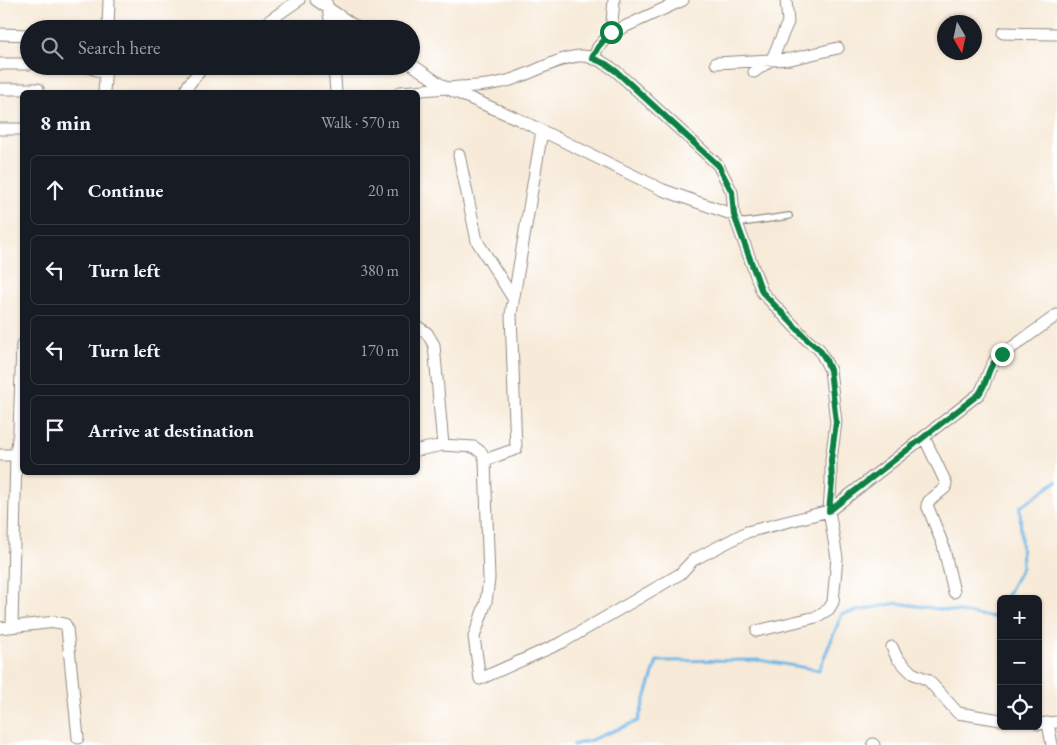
<!DOCTYPE html>
<html lang="en">
<head>
<meta charset="utf-8">
<style>
  body { margin:0; font-family:"EB Garamond",serif; background:#242831; color:#f1f3f6 }
  .controls { position:absolute; right:15px; bottom:15px; display:grid; overflow:hidden; border-radius:8px; box-shadow:0 1px 4px #0004 }
  .controls button { width:45px; height:45px; display:grid; place-items:center; padding:0; border:0; border-bottom:1px solid #363941; background:#171b24; color:#f1f3f6; font:25px sans-serif }
  .compass { position:absolute; left:937px; top:15px; width:45px; height:45px; border-radius:50%; background:#171b24; box-shadow:0 1px 4px #0004; rotate:171deg }
  .stop { position:absolute; width:15px; height:15px; margin:-11px; border:4px solid #0b8043; border-radius:50%; background:#fff }
  .stop.end { background:#0b8043; border-color:#fff; box-shadow:0 1px 5px #0008 }
  .list { margin:0; padding:0; list-style:none }
  h2 { display:flex; justify-content:space-between; align-items:center; height:65px; margin:0; padding:0 20px; font-size:21px }
  h2 small { font-size:16px; font-weight:400; color:#9ea1a6 }
  .list li { display:grid; grid-template-columns:32px 1fr auto; gap:15px; align-items:center; box-sizing:border-box; height:70px; margin:0 10px 10px; padding:0 10px; border:1px solid #363941; border-radius:8px }
  .list b { display:block; font-size:19px; white-space:nowrap }
  .list em { font-size:16px; font-style:normal; color:#9ea1a6 }
  .icon { flex:none; width:28px; height:28px; fill:none; stroke:currentColor; stroke-width:2; stroke-linecap:round; stroke-linejoin:round }
  .map { position:relative; flex:none; width:1057px; height:745px; overflow:hidden }
  .search { position:absolute; background:#171b24; box-shadow:0 1px 4px #0004; left:20px; top:20px; width:400px; height:55px; display:flex; align-items:center; gap:12px; box-sizing:border-box; padding:0 18px; border-radius:28px; color:#9ea1a6; font-size:19px }
  .panel { position:absolute; background:#171b24; box-shadow:0 1px 4px #0004; left:20px; top:90px; width:400px; height:385px; border-radius:8px }
  .map>svg:first-child { display:block }
</style>
</head>
<body>
<div class="map">
<svg width="1057" height="745" viewBox="0 0 1057 745">
  <rect width="100%" height="100%" fill="#fff"/>
  <filter id="ink" filterUnits="userSpaceOnUse"><feTurbulence type="fractalNoise" baseFrequency=".02" numOctaves="2"/><feDisplacementMap in="SourceGraphic" scale="10" xChannelSelector="R" yChannelSelector="G"/><feConvolveMatrix kernelMatrix="1 2 1 2 8 2 1 2 1" color-interpolation-filters="sRGB"/></filter>
  <filter id="wash" filterUnits="userSpaceOnUse"><feTurbulence type="fractalNoise" baseFrequency=".0096" numOctaves="4" result="noise"/><feDisplacementMap in="SourceGraphic" scale="20" xChannelSelector="R" yChannelSelector="G"/><feGaussianBlur stdDeviation="1.12" result="paint"/><feColorMatrix in="noise" values="0 0 0 0 0 0 0 0 0 0 0 0 0 0 0 0 0 1.4 0 .05"/><feComposite in="paint" operator="in"/></filter>
  <g filter="url(#wash)">
    <rect width="100%" height="100%" fill="#f7ead8"/>
    <g fill="none" stroke-linecap="round" stroke-linejoin="round">
      <path stroke="#71b8e8" stroke-width="3" d="M1005 599 1022 567 1020 507 1057 481
        M573 745 591 740 638 721 657 661 759 660 819 670 842 614 897 603 994 617 1001 606"/>
    </g>
  </g>
  <g filter="url(#ink)">
    <g fill="none" stroke-linecap="round" stroke-linejoin="round">
      <defs>
        <path id="service" d="M736 222H747L789 216"/>
        <path id="minor" d="M316 0 359 29
          M327 4 332 29
          M108 29 109 0
          M257 29 299 0
          M611 33 614 0
          M1003 33 1057 34
          M0 34 29 35
          M593 59 598 47 611 33 683 0
          M716 63 791 59 838 48
          M0 64H29
          M411 64 446 88 518 119 663 190 734 215
          M85 66 106 73
          M334 66 336 92
          M754 72 772 59 788 22 786 0
          M0 89H38
          M104 92 106 66
          M185 92 189 84 204 66
          M400 92C416 91 431 89 446 88 465 86 484 87 503 82 527 77 555 58 579 56 593 55 607 64 617 72L718 165 732 192 734 215 762 292 808 341 819 349 830 370 836 422 831 460V482L829 511 837 558 833 602 829 609 816 617 757 631
          M0 129H22
          M459 155 477 241 513 298
          M418 327 427 333 434 345 443 445
          M924 437 946 483 945 488 929 501 927 505 943 545 954 592
          M418 450 443 445 474 447 482 453 485 460 489 579 486 602 474 637 480 679 563 642 680 574 693 560 747 532 829 511 979 394C987 383 987 369 996 359L1057 315
          M0 455H22
          M485 460 516 449 511 314 542 131
          M12 626 16 455 19 431 22 345
          M0 628 56 622 65 624 67 628 78 738
          M892 647 897 658 912 673 928 680 958 713 1001 720
          M1048 723 1052 745
          M1038 724 1057 722
          M873 744 874 745"/>
      </defs>
      <use href="#service" stroke="#918a82" stroke-width="8"/>
      <use href="#minor" stroke="#918a82" stroke-width="13"/>
      <use href="#service" stroke="#fff" stroke-width="5.5"/>
      <use href="#minor" stroke="#fff" stroke-width="11"/>
    </g>
  </g>
  <g fill="none" stroke-linecap="round" stroke-linejoin="round" filter="url(#ink)">
    <path stroke="#0b8043" stroke-width="6" d="M611 32 598 47 592 58 606 64 617 72 718 165 732 192 734 215 762 292 808 340 819 349 825 358 830 370 836 422 831 460 832 482 829 511 979 394C990 379 985 368 1002 354"/>
  </g>
</svg>
<div class="controls">
<button>+</button>
<button>−</button>
<button><svg class="icon" aria-label="locate" viewBox="0 0 24 24"><circle cx="12" cy="12" r="6"/><path d="M12 2v4M12 18v4M2 12h4M18 12h4"/></svg></button>
</div>
<svg class="compass" viewBox="-18 -18 36 36"><path d="M0-13l5 13h-10z" fill="#e53935"/><path d="M0 13l5-13h-10z" fill="#9ea1a6"/></svg>
<div class="stop" style="left:611px;top:32px"></div>
<div class="stop end" style="left:1002px;top:354px"></div>
<div class="search"><svg class="icon" aria-label="search" viewBox="0 0 24 24"><circle cx="10" cy="10" r="6"/><path d="M15 15l6 6"/></svg>Search here</div>
<section class="panel">
<h2>8 min<small>Walk · 570 m</small></h2>
<ul class="list">
<li><svg class="icon" aria-label="ahead" viewBox="0 0 24 24"><path d="M12 20V5M6 11l6-6 6 6"/></svg><div><b>Continue</b></div><em>20 m</em></li>
<li><svg class="icon" aria-label="left" viewBox="0 0 24 24"><path d="M17 20v-9H6M10 6l-5 5 5 5"/></svg><div><b>Turn left</b></div><em>380 m</em></li>
<li><svg class="icon" aria-label="left" viewBox="0 0 24 24"><path d="M17 20v-9H6M10 6l-5 5 5 5"/></svg><div><b>Turn left</b></div><em>170 m</em></li>
<li><svg class="icon" aria-label="arrive" viewBox="0 0 24 24"><path d="M6 21V4h12l-3 4 3 4H6"/></svg><div><b>Arrive at destination</b></div></li>
</ul>
</section>
</div>
</body>
</html>
